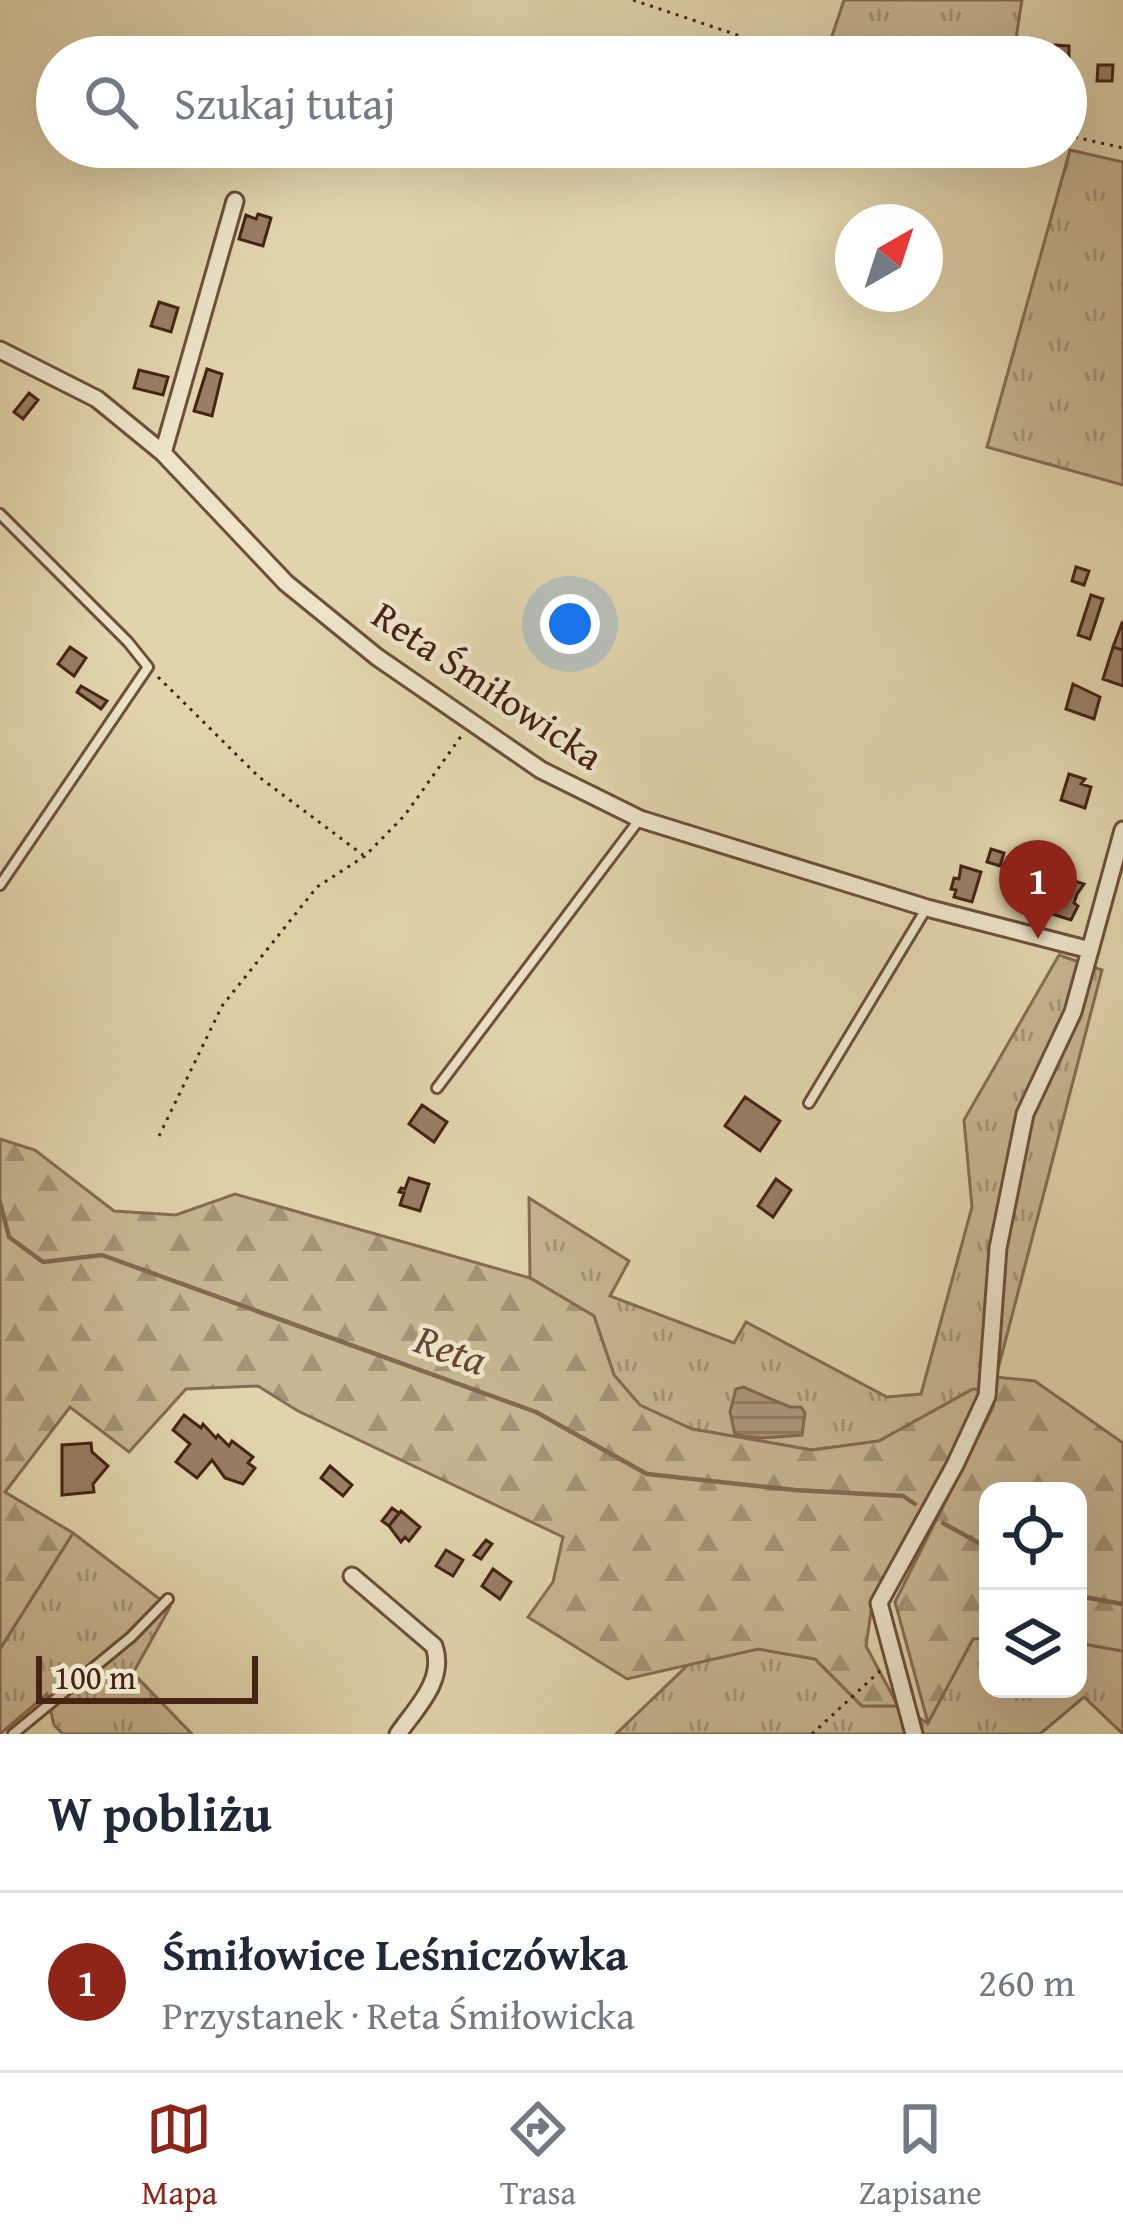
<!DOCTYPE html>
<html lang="pl">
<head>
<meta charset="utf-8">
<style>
  body { margin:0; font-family:"Gentium Book Plus",serif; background:#f2f2f3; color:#1f2937 }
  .controls { position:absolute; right:36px; bottom:36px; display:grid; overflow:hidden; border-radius:24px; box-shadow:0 12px 48px #0002 }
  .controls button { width:108px; height:108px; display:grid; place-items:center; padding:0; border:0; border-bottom:3px solid #e0e1e3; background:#fff; color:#1f2937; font:60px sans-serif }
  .compass { position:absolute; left:835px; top:204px; width:108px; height:108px; border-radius:50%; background:#fff; box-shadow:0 12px 48px #0002; rotate:39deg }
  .scale { position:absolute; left:36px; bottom:30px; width:222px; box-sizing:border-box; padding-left:12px; border:6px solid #462315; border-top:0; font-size:33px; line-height:42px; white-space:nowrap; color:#462315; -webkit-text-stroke:9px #ece3c9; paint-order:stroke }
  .you { position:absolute; left:570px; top:624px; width:42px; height:42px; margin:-30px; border:9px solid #fff; border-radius:50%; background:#1a73e8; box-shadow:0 0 0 18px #1a73e833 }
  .badge { display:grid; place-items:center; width:78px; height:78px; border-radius:50%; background:#8f2418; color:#fff; font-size:39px; font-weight:700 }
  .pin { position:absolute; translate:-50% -99px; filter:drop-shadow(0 3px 6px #0008) }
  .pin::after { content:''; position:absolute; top:63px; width:42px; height:36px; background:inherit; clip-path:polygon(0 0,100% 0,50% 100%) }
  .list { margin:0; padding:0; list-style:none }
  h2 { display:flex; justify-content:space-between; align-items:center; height:156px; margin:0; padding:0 48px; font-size:51px }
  h2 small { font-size:39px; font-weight:400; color:#747a83 }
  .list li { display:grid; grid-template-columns:78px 1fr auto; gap:36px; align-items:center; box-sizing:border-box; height:180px; padding:0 48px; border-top:3px solid #e0e1e3 }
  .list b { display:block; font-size:45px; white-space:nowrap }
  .list p { margin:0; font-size:39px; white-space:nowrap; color:#747a83 }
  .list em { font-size:39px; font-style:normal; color:#747a83 }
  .icon { flex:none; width:66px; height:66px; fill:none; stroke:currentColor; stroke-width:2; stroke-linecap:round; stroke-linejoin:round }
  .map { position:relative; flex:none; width:1123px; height:1734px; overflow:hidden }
  .search { position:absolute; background:#fff; box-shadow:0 12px 48px #0002; left:36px; right:36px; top:36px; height:132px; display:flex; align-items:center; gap:30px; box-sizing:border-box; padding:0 42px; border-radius:66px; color:#747a83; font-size:45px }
  .sheet { height:336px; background:#fff }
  nav { display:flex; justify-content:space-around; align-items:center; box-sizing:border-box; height:168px; border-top:3px solid #e0e1e3; background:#fff; font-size:33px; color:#747a83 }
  nav a { display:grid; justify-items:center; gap:6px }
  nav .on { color:#8f2418 }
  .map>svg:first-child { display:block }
</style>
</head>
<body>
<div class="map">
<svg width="1123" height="1734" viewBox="0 0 1123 1734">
  <defs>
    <pattern id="grass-tufts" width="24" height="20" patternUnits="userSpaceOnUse" patternTransform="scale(3)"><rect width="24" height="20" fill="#c7b692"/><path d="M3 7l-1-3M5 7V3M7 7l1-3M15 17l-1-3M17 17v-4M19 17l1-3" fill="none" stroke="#a39476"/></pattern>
    <pattern id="forest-firs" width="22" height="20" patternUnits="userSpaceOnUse" patternTransform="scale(3)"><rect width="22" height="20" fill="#c7b692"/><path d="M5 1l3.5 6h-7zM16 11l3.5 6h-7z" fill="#a39476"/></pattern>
    <pattern id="water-rules" width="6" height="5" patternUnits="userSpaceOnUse" patternTransform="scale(3)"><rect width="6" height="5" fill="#ac9879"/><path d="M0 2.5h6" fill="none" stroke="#8e7c62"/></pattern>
  </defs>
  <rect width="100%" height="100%" fill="#e1d4ac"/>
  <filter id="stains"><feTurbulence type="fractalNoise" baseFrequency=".00167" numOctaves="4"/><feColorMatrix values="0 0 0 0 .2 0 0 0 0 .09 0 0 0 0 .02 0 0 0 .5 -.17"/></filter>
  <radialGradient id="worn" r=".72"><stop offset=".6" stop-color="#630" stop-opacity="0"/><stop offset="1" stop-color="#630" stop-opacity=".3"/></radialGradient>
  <path fill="url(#grass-tufts)" stroke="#866c54" stroke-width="3" d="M844 0H1022L1013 57H825Z
    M1070 150 1123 162V485L987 447Z
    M1059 955 1102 970 996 1377 982 1390 973 1389 879 1441 812 1450 692 1429 640 1406 614 1375 594 1316 530 1278 529 1198 629 1261 610 1296 734 1343 746 1322 887 1397 921 1394 972 1207 964 1120Z
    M73 1533 170 1607 133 1673 192 1734H63L54 1725 47 1694 0 1734V1649Z
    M973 1638H988V1689H1078V1643L1123 1651V1734L1084 1697 1040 1734H616L689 1664 758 1649 815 1659 862 1706H898L928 1723Z"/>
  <path fill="url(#forest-firs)" stroke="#866c54" stroke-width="3" d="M0 1139 35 1150 114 1211 176 1215 235 1194 530 1278 594 1316 614 1375 640 1405 692 1429 812 1450 879 1441 973 1389 982 1390 918 1521 873 1598 866 1646 898 1706H862L815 1659 758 1649 627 1679 528 1617 553 1582 563 1537 298 1411 258 1386 186 1389 129 1452 70 1407 5 1492 73 1533 0 1649Z
    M996 1377 1035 1381 1123 1443V1651L1078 1643V1491H988V1638L973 1639 928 1723 895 1602 993 1407Z"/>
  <path fill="url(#water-rules)" stroke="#836951" stroke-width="3" d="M743 1387 790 1407H801L805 1413 802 1435 762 1438 735 1435 730 1412 736 1389Z"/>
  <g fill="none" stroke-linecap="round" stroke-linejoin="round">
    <path stroke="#836951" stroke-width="4.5" d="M0 1202 9 1237 43 1262 102 1255 536 1412 647 1474 795 1490 903 1496 915 1504
      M943 1523 988 1548
      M1078 1596 1123 1604"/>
  </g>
  <path fill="#977f64" stroke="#462315" stroke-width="3" d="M1055 45 1069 46V77H1066V57H1055Z
    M1098 65H1113L1112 81H1097Z
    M258 214 271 218 263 246 239 239 246 215 256 219Z
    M159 302 178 308 171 332 151 326Z
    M207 369 222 374 212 416 194 411Z
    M139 370 168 377 163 395 134 388Z
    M29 393 38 400 23 419 14 412Z
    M1076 567 1089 571 1084 585 1072 581Z
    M1091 595 1103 599 1090 639 1078 635Z
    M1122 623 1123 624V650L1113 647Z
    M70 647 86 658 74 676 58 664Z
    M1113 647 1123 650V686L1103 679Z
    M1073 684 1100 697 1094 719 1066 709Z
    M81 686 107 701 101 709 77 692Z
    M1069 774 1085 779 1081 784 1091 787 1085 808 1061 800Z
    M991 849 1004 853 1000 866 987 862Z
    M1016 860 1042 868 1040 878 1013 870Z
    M961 866 981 872 972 902 954 897 956 890 951 889 954 878 959 879Z
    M1062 877 1084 884 1077 894 1074 903 1078 906 1071 920 1052 914Z
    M745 1097 780 1121 760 1151 725 1126Z
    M422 1105 447 1122 434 1142 409 1124Z
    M409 1178 429 1184 420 1211 400 1205 404 1193 399 1192 401 1188 405 1189Z
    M776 1179 791 1190 773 1217 758 1206Z
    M184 1415 201 1428 203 1424 216 1438 218 1435 229 1446 232 1441 253 1457 248 1463 255 1468 243 1484 225 1478 212 1460 197 1478 176 1462 190 1444 173 1430Z
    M91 1443 92 1452 108 1466 93 1484 94 1492 62 1495V1445Z
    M330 1466 352 1485 343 1496 321 1478Z
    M392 1508 399 1513 389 1526 382 1521Z
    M401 1511 420 1527 409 1541 405 1537 401 1542 389 1526Z
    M486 1540 492 1544 481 1559 474 1555Z
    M446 1550 463 1560 453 1576 436 1566Z
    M493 1569 511 1582 500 1599 482 1586Z"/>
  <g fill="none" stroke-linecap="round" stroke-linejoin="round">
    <defs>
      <path id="lane" d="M0 514 128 642 148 667 0 885
        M437 1088 639 820
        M809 1103 926 909
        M13 1734 131 1637 168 1599"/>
      <path id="street" d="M0 350 97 399 163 453 286 583 377 657 541 770 640 819 927 908 1090 950
        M163 453 235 201
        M352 1576 434 1646C446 1680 416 1708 398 1734
        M914 1734 879 1603 955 1465 987 1396 998 1248 1025 1114 1073 1012 1123 830"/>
    </defs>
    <use href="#lane" stroke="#6d4f3b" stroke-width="14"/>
    <use href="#street" stroke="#6d4f3b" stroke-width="21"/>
    <path stroke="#462315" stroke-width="3" stroke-dasharray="3 6" stroke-linecap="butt" d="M633 0 803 57
      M1066 135 1123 148
      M158 677 259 777 363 855
      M159 1136 222 1006 317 887 365 856 405 815 462 735
      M812 1734 881 1670"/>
    <use href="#lane" stroke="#ece3c9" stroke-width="8"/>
    <use href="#street" stroke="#ece3c9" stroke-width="15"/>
  </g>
  <g text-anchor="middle" stroke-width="9" stroke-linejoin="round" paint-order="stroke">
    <g font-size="39" fill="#462315" stroke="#ece3c9">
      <text transform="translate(488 685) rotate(34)" y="14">Reta Śmiłowicka</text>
    </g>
    <g font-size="42" font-style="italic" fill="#654633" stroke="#ece3c9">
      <text transform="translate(451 1349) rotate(20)" y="15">Reta</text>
    </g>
  </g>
  <rect width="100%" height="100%" filter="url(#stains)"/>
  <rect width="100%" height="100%" fill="url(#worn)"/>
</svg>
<div class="controls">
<button><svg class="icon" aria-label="locate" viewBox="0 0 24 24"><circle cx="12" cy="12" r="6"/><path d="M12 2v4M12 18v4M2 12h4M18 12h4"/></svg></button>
<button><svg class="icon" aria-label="layers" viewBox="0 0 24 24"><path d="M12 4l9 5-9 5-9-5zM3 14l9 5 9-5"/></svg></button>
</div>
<svg class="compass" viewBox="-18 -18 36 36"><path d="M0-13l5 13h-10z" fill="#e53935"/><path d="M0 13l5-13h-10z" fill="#747a83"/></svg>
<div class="scale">100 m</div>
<div class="you"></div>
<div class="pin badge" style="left:1038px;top:939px">1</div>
<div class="search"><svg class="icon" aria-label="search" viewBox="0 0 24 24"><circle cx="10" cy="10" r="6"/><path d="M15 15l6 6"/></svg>Szukaj tutaj</div>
</div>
<section class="sheet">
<h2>W pobliżu<small></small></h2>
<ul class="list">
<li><span class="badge">1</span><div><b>Śmiłowice Leśniczówka</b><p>Przystanek · Reta Śmiłowicka</p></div><em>260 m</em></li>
</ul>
</section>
<nav>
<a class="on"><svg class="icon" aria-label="map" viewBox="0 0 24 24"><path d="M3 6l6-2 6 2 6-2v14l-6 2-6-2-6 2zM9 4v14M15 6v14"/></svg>Mapa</a>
<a><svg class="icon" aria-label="directions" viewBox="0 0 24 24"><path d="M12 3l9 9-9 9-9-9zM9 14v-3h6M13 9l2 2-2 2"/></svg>Trasa</a>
<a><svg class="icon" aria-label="saved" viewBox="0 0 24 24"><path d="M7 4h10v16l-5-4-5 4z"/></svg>Zapisane</a>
</nav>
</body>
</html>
